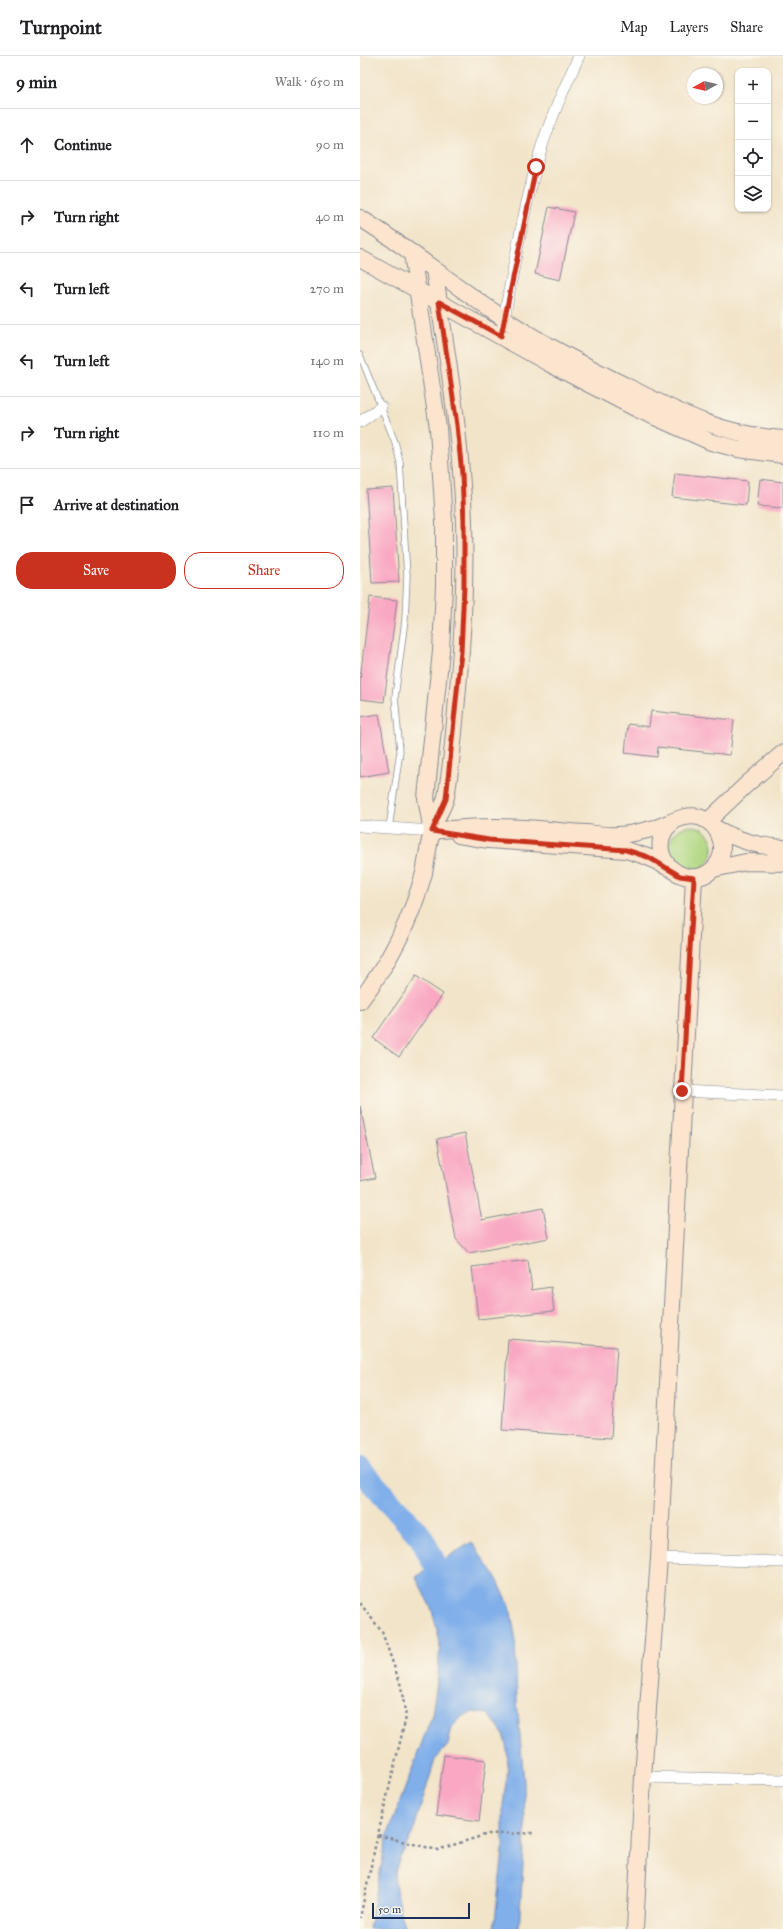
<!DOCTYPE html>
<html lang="en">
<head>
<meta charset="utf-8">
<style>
  body { margin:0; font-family:"IM FELL Great Primer",serif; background:#f2f2f2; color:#202124 }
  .controls { position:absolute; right:12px; top:12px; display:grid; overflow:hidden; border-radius:8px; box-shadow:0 1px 3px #0004 }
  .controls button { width:36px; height:36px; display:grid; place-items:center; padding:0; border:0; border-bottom:1px solid #e0e0e0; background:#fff; color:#202124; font:20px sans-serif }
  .compass { position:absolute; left:327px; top:12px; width:36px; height:36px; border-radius:50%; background:#fff; box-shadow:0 1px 3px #0004; rotate:262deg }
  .scale { position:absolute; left:12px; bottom:10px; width:98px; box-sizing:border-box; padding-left:4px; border:2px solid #1b2f5e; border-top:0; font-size:11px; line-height:14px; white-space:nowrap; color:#1b2f5e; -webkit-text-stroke:3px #fbf7ec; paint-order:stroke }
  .stop { position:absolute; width:12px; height:12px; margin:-9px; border:3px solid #c8321e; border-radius:50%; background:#fff }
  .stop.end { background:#c8321e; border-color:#fff; box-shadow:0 1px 4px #0008 }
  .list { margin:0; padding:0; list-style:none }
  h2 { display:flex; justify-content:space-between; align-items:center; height:52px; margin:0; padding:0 16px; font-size:17px }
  h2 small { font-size:13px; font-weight:400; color:#757577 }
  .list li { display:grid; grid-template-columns:26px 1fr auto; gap:12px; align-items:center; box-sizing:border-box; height:72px; padding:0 16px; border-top:1px solid #e0e0e0 }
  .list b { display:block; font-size:15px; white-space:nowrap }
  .list em { font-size:13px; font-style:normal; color:#757577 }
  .actions { display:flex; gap:8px; padding:12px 16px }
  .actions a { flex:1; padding:9px 0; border:1px solid #c8321e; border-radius:16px; text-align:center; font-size:14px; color:#c8321e }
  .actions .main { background:#c8321e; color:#fff }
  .icon { flex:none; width:22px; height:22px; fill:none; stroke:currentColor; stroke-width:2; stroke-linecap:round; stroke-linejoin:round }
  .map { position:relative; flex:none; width:423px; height:1873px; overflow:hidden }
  header { display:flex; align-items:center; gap:24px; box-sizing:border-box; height:56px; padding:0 20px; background:#fff; border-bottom:1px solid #e0e0e0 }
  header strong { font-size:19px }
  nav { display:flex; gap:22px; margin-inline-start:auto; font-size:14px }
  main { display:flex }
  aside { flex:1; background:#fff }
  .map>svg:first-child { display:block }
</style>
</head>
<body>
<header>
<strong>Turnpoint</strong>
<nav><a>Map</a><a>Layers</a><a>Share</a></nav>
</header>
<main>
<aside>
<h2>9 min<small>Walk · 650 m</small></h2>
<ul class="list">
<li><svg class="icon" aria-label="ahead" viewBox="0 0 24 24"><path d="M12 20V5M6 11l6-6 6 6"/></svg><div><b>Continue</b></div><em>90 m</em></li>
<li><svg class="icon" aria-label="right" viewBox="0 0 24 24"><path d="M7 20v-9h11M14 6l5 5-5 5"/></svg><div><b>Turn right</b></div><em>40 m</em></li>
<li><svg class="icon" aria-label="left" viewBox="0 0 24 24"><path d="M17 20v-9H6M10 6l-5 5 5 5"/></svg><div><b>Turn left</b></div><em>270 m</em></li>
<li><svg class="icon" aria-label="left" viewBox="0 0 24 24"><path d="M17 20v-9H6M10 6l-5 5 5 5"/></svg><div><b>Turn left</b></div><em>140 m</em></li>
<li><svg class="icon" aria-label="right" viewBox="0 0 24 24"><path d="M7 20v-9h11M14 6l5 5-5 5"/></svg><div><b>Turn right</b></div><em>110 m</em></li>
<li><svg class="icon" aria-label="arrive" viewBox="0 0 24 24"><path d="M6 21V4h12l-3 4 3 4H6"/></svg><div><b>Arrive at destination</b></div></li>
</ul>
<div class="actions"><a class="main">Save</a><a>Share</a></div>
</aside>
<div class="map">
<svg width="423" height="1873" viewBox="0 0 423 1873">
  <rect width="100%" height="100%" fill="#fbf7ec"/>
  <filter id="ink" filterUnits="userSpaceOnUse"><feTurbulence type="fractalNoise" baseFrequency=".025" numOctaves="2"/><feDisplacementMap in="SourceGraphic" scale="8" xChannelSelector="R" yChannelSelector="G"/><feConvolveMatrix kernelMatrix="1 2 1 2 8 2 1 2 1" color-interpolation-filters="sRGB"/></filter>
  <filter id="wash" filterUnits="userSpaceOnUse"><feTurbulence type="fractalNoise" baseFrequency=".012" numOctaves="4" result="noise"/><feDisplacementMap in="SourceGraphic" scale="16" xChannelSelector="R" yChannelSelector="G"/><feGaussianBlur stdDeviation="0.9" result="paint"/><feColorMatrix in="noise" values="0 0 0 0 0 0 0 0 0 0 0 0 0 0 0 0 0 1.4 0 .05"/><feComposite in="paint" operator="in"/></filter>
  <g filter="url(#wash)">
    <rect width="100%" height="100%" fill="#f2e4c9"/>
    <path fill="#b0d781" stroke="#668370" d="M309 792a22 22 0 1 1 44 0a22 22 0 1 1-44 0Z"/>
    <path fill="#80afea" stroke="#4e6fa4" d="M112 1486 137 1523 150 1551 155 1579 157 1645 164 1726 165 1778 159 1873H134L143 1795V1748L148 1712 147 1693 143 1678 129 1658 111 1656 102 1661 92 1671 88 1689 75 1704 53 1776 39 1804 34 1821 40 1857 45 1873H9L27 1781 72 1659 78 1620 80 1586 72 1554 56 1521Z"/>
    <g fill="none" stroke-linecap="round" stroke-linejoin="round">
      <path stroke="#80afea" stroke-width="24" d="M0 1413 61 1481 90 1538"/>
    </g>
    <g id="blocks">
      <path fill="#f9a7c2" d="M189 151 214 156 200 224 175 218Z
        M315 417 388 425 386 449 312 441Z
        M400 423 423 426V452L397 450Z
        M33 432 39 526 12 527 6 434Z
        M10 541 37 544 24 646 0 643V623Z
        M291 655 374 664 370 699 298 691 297 701 265 697 268 668 289 671Z
        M19 658 29 716 0 721V661Z
        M56 920 83 938 39 1001 13 982Z
        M0 1050 15 1122 0 1125Z
        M105 1077 122 1164 183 1152 189 1182 109 1197 96 1183 77 1083Z
        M168 1204 172 1234 191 1231 194 1255 118 1263 112 1211Z
        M148 1283 257 1291 251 1382 142 1374Z
        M84 1699 126 1704 119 1765 76 1759Z"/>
    </g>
  </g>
  <g filter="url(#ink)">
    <use href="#blocks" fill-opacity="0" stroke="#868a94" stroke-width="1"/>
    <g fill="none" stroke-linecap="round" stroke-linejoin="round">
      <defs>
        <path id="lane" d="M0 299 35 386 40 406 47 520 45 564 35 641 40 695 29 772"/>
        <path id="street" d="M143 268C154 210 164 150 181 93 191 61 205 30 219 0
          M0 366 21 351
          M0 770 72 775
          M322 1035 423 1040
          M299 1502 423 1506
          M283 1721 423 1724"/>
        <path id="secondary" d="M0 162C46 190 89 226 134 256 176 285 226 310 272 333 323 359 365 379 423 383
          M52 197 78 372 84 466V530L81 595 66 742 72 775
          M0 202 190 308 277 353 351 386 378 393 423 399
          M348 765 387 728 423 697
          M357 773C380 785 397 790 423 792
          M72 775C91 773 110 771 129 771 161 770 194 775 226 777 236 778 247 780 257 779 270 779 283 775 295 772 309 768 325 757 339 761 361 768 371 797 352 814 327 836 287 804 305 774 307 771 311 768 314 765
          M99 779 129 784 266 794 288 801 309 812
          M353 813 386 806 423 807
          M0 945C30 906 51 864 64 817 67 803 68 789 72 776 74 764 83 753 86 741 92 709 94 675 97 643 104 568 108 491 101 416 96 348 84 281 74 213
          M275 1873 283 1721 299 1502 334 822"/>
      </defs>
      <use href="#lane" stroke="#868a94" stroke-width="7"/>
      <use href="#street" stroke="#868a94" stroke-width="12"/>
      <use href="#secondary" stroke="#868a94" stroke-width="18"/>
      <path stroke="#868a94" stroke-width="2.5" stroke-dasharray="3 3" stroke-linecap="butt" d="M0 1547 22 1576 41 1630 46 1661 15 1791 0 1862
        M18 1779 77 1794 128 1778 173 1777"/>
      <use href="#lane" stroke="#fff" stroke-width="5.5"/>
      <use href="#street" stroke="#fff" stroke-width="11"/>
      <use href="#secondary" stroke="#fce5cf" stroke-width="16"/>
    </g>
  </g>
  <g fill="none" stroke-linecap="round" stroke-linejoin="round" filter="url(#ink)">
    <path stroke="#c8321e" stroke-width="5" d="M176 111 141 280 79 246 97 369 102 418 104 466V530L101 596 86 743 72 775 129 784 266 794 288 801 320 820 334 822 322 1035"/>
  </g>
</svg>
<div class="controls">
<button>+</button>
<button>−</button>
<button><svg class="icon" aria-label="locate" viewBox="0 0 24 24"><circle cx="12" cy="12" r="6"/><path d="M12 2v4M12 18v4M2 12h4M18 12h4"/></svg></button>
<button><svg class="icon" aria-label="layers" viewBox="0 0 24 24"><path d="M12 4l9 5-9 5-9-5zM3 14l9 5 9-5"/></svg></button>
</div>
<svg class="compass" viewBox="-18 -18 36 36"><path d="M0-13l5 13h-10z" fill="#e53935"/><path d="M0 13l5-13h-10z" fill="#757577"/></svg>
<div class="scale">50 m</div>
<div class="stop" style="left:176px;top:111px"></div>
<div class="stop end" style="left:322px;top:1035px"></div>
</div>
</main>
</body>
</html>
